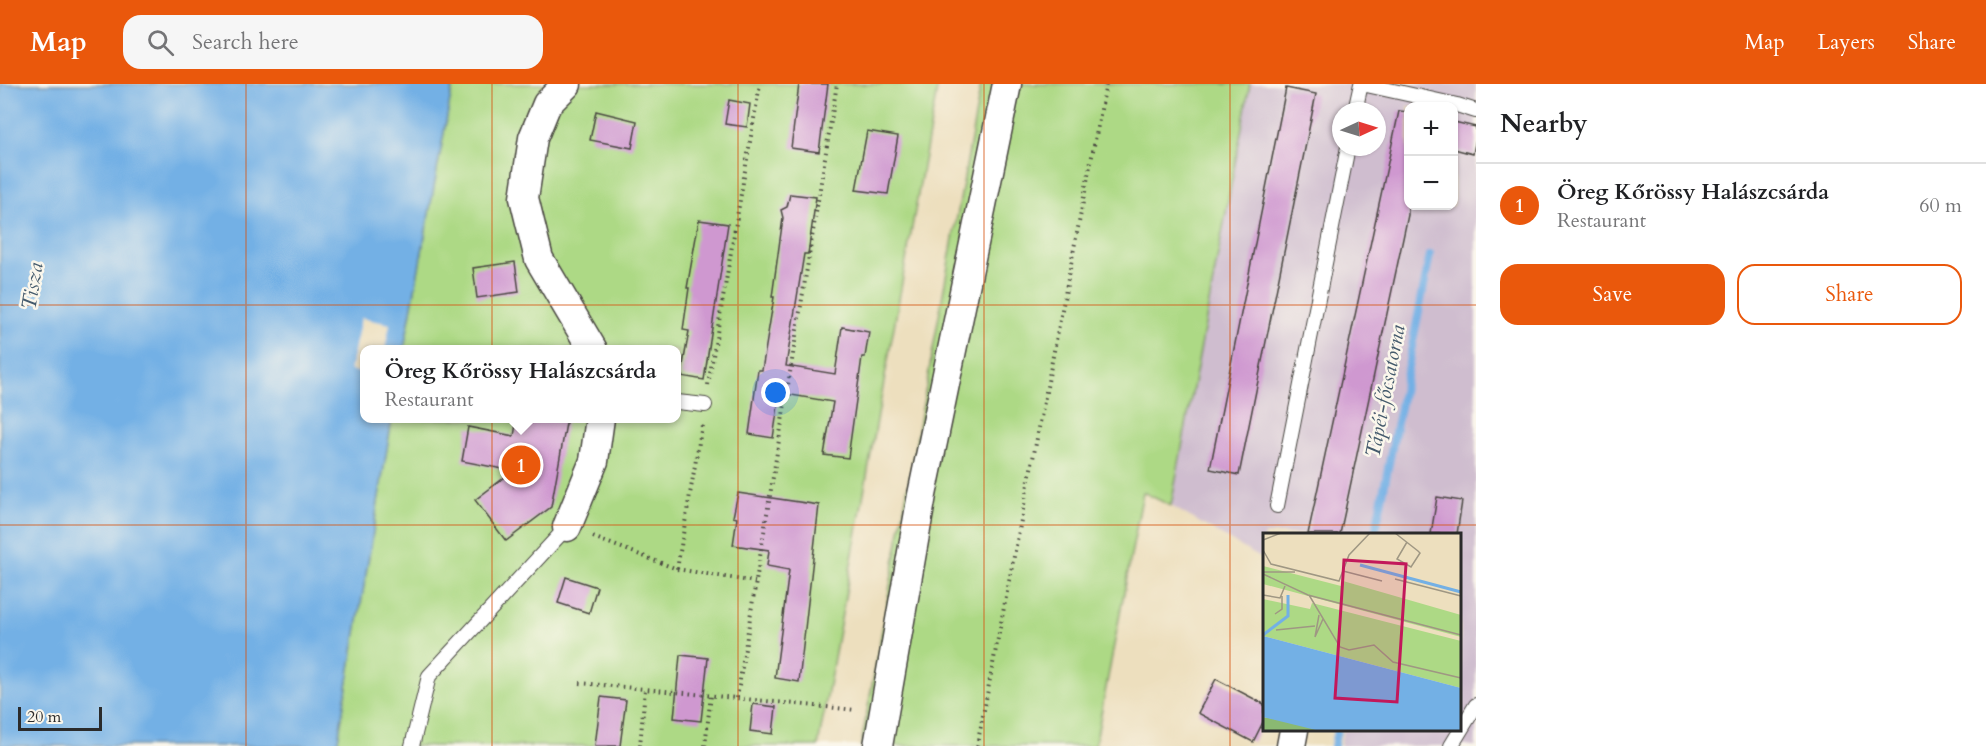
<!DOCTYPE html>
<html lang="en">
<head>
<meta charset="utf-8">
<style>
  body { margin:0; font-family:Cardo,serif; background:#f6f6f6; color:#202124 }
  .controls { position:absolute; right:18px; top:18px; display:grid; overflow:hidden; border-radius:12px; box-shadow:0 2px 4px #0004 }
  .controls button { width:54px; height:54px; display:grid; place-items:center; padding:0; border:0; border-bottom:2px solid #e0e0e0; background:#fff; color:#202124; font:30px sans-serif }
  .compass { position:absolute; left:1332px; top:18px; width:54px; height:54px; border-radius:50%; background:#fff; box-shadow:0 2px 4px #0004; rotate:86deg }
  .scale { position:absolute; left:18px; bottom:15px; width:84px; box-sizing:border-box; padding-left:6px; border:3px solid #2b2b2b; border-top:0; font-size:16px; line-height:21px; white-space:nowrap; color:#2b2b2b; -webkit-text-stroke:4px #fbf7ec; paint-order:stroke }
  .you { position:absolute; left:776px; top:309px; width:21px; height:21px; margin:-15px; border:4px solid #fff; border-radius:50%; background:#1a73e8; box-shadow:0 0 0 9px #1a73e833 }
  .badge { display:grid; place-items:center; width:39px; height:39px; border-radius:50%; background:#ea580c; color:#fff; font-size:20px; font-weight:700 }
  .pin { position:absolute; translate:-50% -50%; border:3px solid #fff; box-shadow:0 2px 6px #0006 }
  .popup { position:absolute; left:360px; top:261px; width:321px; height:78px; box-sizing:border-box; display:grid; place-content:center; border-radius:12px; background:#fff; filter:drop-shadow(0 2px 4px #0005); font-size:20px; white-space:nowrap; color:#757577 }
  .popup b { font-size:22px; color:#202124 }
  .popup::after { content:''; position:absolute; left:50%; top:100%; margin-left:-12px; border:12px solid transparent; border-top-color:#fff }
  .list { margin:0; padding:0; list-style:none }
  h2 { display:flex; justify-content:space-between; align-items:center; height:78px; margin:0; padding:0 24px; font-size:26px }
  h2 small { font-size:20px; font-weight:400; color:#757577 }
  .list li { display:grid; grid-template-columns:39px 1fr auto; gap:18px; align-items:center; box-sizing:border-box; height:84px; padding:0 24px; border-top:2px solid #e0e0e0 }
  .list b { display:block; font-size:22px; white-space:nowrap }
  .list p { margin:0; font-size:20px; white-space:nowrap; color:#757577 }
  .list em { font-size:20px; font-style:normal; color:#757577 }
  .actions { display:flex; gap:12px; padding:18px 24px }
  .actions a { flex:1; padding:14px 0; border:2px solid #ea580c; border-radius:18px; text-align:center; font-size:21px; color:#ea580c }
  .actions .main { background:#ea580c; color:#fff }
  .icon { flex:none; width:33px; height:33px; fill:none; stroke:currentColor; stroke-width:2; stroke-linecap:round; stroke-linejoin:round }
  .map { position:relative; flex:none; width:1476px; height:662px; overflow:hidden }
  header { display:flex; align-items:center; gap:36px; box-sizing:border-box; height:84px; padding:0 30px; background:#ea580c; color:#fff }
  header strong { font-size:28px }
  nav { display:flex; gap:33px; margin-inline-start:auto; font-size:21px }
  .search { width:420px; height:54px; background:#f6f6f6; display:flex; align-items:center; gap:15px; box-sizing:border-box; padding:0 21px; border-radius:18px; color:#757577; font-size:22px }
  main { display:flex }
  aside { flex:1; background:#fff }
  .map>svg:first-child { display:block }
</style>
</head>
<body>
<header>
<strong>Map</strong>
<div class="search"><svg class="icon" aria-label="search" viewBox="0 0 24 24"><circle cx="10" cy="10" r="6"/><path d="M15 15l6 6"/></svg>Search here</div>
<nav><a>Map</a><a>Layers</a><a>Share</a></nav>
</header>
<main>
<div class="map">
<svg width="1476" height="662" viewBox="0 0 1476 662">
  <rect width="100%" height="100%" fill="#fbf7ec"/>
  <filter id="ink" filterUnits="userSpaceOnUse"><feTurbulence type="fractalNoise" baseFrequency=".0167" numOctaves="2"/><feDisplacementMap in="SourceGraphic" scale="12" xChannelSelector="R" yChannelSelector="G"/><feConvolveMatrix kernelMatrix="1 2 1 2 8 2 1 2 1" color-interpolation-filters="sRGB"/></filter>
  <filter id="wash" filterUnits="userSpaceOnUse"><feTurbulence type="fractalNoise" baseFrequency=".008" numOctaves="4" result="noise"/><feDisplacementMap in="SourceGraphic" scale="24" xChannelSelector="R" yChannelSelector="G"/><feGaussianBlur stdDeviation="1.35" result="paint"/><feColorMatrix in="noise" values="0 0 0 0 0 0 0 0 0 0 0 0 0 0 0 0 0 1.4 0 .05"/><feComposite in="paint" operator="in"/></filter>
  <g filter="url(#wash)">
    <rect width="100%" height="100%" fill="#eddfbe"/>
    <path fill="#cfbdcf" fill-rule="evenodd" d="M1250 0H1476V662H1340L1343 646H1460V450H1264V476L1171 422ZM1408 22H1454V122H1408ZM1341 27H1377V63H1341Z"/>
    <path fill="#add985" stroke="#6c8258" stroke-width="1.5" d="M453 0H938L818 662H337L392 335 677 334V266L404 265Z
      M981 0H1250L1171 422 1143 408 1095 662H861Z"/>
    <path fill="#73b0e5" stroke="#4f6e88" stroke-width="1.5" d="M0 0H453L404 265 365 266V334L392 335 337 662H0Z"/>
    <path fill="#eddfbe" d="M361 234 390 240 385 265 365 266V290L350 286Z"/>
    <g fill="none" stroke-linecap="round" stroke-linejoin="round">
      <path stroke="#73b0e5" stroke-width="8" d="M1375 450 1430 171
        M1334 662 1337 646"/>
    </g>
    <g id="blocks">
      <path fill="#cf98d0" d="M799 0H828L819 68 791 64Z
        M1286 4 1316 10 1239 391 1210 385Z
        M729 16 750 20 747 43 725 40Z
        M596 27 637 37 632 64 590 56Z
        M1399 27 1408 28V131L1340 450H1308Z
        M1454 38 1476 43V55L1473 70 1454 65Z
        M867 47 898 52 888 110 856 106Z
        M790 110 816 113 808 170H804L786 282 835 290 842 243 869 248 865 273H862L848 374 824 371 833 318 780 309 773 354 749 350 758 286H762L774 213H772L783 134 781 126 787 123Z
        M699 136 728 140 704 296 681 292 689 247 683 246 689 204H687Z
        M515 178 519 208 477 214 473 184Z
        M517 334H567L551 423 506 457 475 416 513 387 462 377 468 343 514 352Z
        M738 409 819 421 799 598 775 594 789 486 767 482 769 466 733 461 737 434 733 433Z
        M1437 413 1462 417 1457 450H1431Z
        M566 493 597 503 589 529 558 519Z
        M680 571 708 574 701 637 674 634Z
        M1216 595 1264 620V636L1253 658 1198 629Z
        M601 613 626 616 620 662H595Z
        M753 620 776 623 773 650 750 647Z"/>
    </g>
  </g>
  <g filter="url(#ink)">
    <use href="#blocks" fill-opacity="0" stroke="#484641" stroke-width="1.5"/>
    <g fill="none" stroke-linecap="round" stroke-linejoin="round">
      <defs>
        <path id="lane" d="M1362 0 1457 21 1476 27
          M1355 27 1361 0
          M677 318 705 321
          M1277 422 1348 63
          M412 662 429 592 567 443
          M1451 662 1476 621"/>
        <path id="street" d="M567 0 547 20 533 54 524 114 539 175 593 266
          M567 443 594 377 600 334
          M878 662 922 411 1007 0
          M1291 662 1294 646"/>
      </defs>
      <use href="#lane" stroke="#484641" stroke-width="16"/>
      <use href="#street" stroke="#484641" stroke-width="31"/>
      <path stroke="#484641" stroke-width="4" stroke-dasharray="1.5 4.5" stroke-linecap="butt" d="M708 301 760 0
        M593 453 677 485 702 341
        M677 485 755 498
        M580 599 645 605
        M737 614 837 0
        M640 662 645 605 856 626
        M705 662 711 611
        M977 662 1106 0"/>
      <use href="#lane" stroke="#fff" stroke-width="14"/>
      <use href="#street" stroke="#fff" stroke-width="28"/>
    </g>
  </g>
  <path fill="none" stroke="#d5540f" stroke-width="1.5" stroke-opacity="0.55" d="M246 0V662M492 0V662M738 0V662M984 0V662M1230 0V662M0 221H1476M0 441H1476"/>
  <g text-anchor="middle" stroke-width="5" stroke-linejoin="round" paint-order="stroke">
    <g font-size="21" font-style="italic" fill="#445a6c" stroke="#fbf7ec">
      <text transform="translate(32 202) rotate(-81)" y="7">Tisza</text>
      <text transform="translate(1385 307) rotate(-79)" y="7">Tápéi-főcsatorna</text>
    </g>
  </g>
  <g transform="translate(1263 449)">
    <rect width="198" height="198" fill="#eddfbe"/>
    <path d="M0 33 78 53 80 48 198 82V104L0 51ZM0 66 47 76 49 70 198 108V155L0 103Z" fill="#add985"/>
    <path d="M0 184 34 190 57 198H0Z" fill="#8ab972"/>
    <path d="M0 103 198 155V198H57L0 184Z" fill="#73b0e5"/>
    <path fill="none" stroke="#73b0e5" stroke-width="3" d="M97 32 198 59M0 102 25 83V62"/>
    <path fill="none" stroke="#9f9783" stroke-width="1.5" d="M132 0 155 18 157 20 148 34 134 26 144 9M0 7 18 0M0 17 8 31 76 48 86 22 107 0M80 38 119 48M0 39H32M0 41 45 62 198 102M132 46 198 63M0 62 17 65 22 53M46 62 77 114 86 117 111 112 130 129 198 145M12 81 19 76V63M56 82 52 104 60 86M13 97 52 93"/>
    <path fill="#c2185b" fill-opacity="0.15" stroke="#c2185b" stroke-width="3" d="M81 27 143 31 134 169 72 165Z"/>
    <rect width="198" height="198" fill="none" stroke="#2b2b2b" stroke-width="3"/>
  </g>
</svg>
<div class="controls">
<button>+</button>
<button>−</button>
</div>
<svg class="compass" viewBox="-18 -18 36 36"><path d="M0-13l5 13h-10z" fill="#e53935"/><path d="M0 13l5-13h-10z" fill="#757577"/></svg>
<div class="scale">20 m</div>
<div class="you"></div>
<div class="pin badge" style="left:521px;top:381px">1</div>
<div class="popup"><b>Öreg Kőrössy Halászcsárda</b>Restaurant</div>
</div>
<aside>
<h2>Nearby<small></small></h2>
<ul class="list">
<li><span class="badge">1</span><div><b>Öreg Kőrössy Halászcsárda</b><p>Restaurant</p></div><em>60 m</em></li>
</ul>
<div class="actions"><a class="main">Save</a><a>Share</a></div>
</aside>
</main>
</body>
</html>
